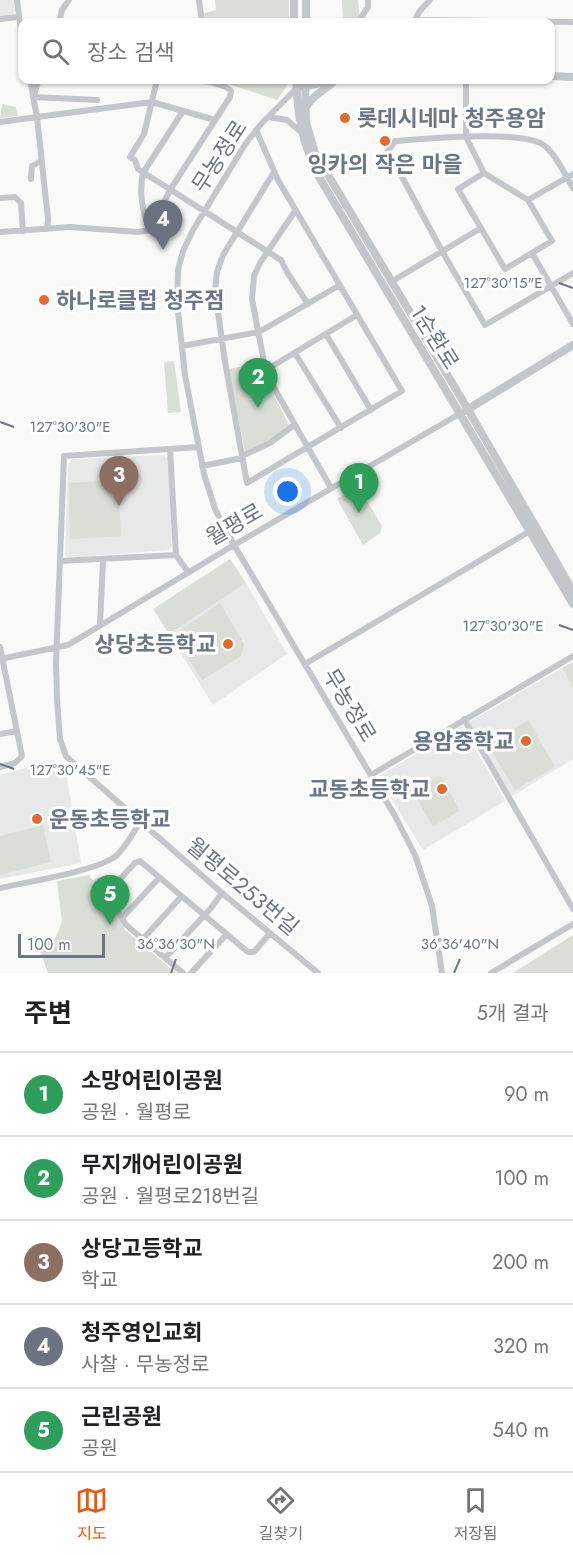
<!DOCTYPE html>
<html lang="ko">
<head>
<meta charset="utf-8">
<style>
  body { margin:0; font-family:Jost,"Noto Sans KR",sans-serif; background:#f6f6f6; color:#202124 }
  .scale { position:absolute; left:18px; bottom:15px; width:87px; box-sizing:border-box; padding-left:6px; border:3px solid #697787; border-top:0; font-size:16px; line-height:21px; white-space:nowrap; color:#697787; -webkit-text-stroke:4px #fff; paint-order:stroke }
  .you { position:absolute; left:288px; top:492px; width:21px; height:21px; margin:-15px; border:4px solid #fff; border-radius:50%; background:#1a73e8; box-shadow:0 0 0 9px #1a73e833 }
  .badge { display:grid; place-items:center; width:39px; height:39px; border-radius:50%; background:#ea580c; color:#fff; font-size:20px; font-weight:700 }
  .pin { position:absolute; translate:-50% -50px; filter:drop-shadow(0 2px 3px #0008) }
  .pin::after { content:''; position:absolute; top:32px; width:21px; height:18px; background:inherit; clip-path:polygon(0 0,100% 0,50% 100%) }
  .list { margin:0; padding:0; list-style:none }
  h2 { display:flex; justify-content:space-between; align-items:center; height:78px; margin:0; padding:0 24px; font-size:26px }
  h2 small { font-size:20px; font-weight:400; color:#757577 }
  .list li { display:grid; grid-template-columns:39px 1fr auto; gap:18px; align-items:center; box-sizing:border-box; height:84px; padding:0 24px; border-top:2px solid #e0e0e0 }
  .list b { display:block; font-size:22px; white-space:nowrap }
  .list p { margin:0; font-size:20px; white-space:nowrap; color:#757577 }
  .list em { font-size:20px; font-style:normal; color:#757577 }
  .icon { flex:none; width:33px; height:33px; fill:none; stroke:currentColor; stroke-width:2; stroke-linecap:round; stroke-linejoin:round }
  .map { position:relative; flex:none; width:573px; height:973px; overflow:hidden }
  .search { position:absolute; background:#fff; box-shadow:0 2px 4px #0004; left:18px; right:18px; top:18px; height:66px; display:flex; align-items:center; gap:15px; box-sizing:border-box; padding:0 21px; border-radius:12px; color:#757577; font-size:22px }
  .sheet { height:498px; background:#fff }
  nav { display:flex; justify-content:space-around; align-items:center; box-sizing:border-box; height:84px; border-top:2px solid #e0e0e0; background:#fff; font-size:16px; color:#757577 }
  nav a { display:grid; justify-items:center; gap:3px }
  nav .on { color:#ea580c }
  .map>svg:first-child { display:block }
</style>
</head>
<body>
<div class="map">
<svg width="573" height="973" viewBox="0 0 573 973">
  <defs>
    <pattern id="grass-tufts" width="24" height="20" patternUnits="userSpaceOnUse" patternTransform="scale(1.5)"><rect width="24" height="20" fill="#d9ded6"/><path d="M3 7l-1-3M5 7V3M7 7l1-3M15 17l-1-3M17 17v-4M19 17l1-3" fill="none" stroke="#b4b9b3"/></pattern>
  </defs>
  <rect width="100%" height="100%" fill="#f9f9f7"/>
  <path fill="#e7e8e8" d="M0 0H15L16 10 12 15 0 16Z
    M163 455 169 458 172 546 168 550 68 558 65 555 68 465 72 459Z
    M246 583 287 654 213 705 169 634Z
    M562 668 573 687V759L512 796 469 722Z
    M462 726 505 801 423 850 378 777Z
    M54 760 66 772 81 863 0 879V775Z"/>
  <path fill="url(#grass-tufts)" d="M2 104 16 107 18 116 0 118Z"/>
  <path fill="#d9ded6" d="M215 0H289V22H205L204 13 216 10Z
    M342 0H358L360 22H343Z
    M216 80H289L285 89 277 100Z
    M174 361 181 412 168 413 164 362Z
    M262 363 275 397 289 425 279 435 245 452 228 369Z
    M118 480 121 536 70 539 69 483Z
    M358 486 382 526 380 533 363 545 337 499Z
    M230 559 246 583 169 634 153 609Z
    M220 603 244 644 241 656 202 680 173 635Z
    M573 662V687L562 668Z
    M528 720 555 767 515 790 488 745Z
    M440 775 460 810 433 827 413 792Z
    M43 825 51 862 0 875V836Z
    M89 875 93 881 98 877 110 904 125 930 176 973H48L39 948 55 939 62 922 57 881Z
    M573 935V973H513Z"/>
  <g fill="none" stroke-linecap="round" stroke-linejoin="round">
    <path stroke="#c3c6ca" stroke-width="6" d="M17 0 22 40
      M199 0 202 22
      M0 19 18 17
      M415 20 573 22
      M415 21 419 12 430 0
      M59 22 62 10 69 0
      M358 22 368 7V0
      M39 80 33 97 97 100
      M157 80 144 134 130 157 135 160 138 169 281 260 287 272 308 304
      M201 80 210 82
      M466 80V137L484 173
      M296 89 262 123 246 143 193 230 183 251 178 270 177 303 185 375 204 474 215 509 234 545 395 816 415 855 432 906 442 973
      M268 117 287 120 301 132
      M0 122 37 117 30 80
      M256 130 278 180 402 391 247 483 225 362 215 291 217 272 223 255 274 172
      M484 173 528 200 552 241 505 269 458 189Z
      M31 179 32 166 41 161
      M573 188C565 175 557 156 545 146 526 129 424 139 395 141L388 151 442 251 485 325 573 273
      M0 198 15 197 21 203 23 231
      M528 200 573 174
      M295 211 260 263 254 276 252 299 265 367 273 386 331 488
      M47 229 48 219 37 117 152 102 215 120
      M150 229C142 214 139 190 143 173L183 111
      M0 232 70 227 138 232 150 230 170 190 230 97 231 91 226 87 210 82 209 80
      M532 253 573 324
      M391 282 481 228
      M326 334 371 410
      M182 346 259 332 340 285
      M295 353 341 428
      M266 370 357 315
      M199 447 64 456 56 663 57 699 60 739 66 756 78 767 222 893 318 973
      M170 449 176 555
      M242 456 270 443 294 425
      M202 466 242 458
      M60 561 176 555 188 572
      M100 624 103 560
      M0 647 22 756 15 763 0 767
      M0 659 68 645 234 545 461 413
      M305 664 530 531
      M464 719 573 909
      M0 734 17 731
      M371 775 573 656
      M0 888C27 882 97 871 116 856 126 847 133 833 140 822
      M122 918 159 878
      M142 940 181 897
      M165 958 211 908 222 893
      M183 973 125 924 110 897V890L135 863 140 861 248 952H254L270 933
      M191 973 226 935
      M491 973 573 924"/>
    <path stroke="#c3c6ca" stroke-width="8" d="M294 0V22
      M306 22V0
      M550 76 573 77
      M296 80C298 119 302 142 319 177L573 604
      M305 80 306 122 315 153 463 401 573 591
      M302 87 334 80
      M306 107C313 94 325 91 335 80H333
      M465 411 573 345"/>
  </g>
  <path fill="none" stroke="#697787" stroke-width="2" d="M559 283 573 288M0 422 14 427M559 625 573 630M0 764 14 769M171 973 176 959M454 973 460 959"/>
  <g fill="#df6931" stroke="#fff" stroke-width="2">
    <circle cx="345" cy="118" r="6"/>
    <circle cx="385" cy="141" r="6"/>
    <circle cx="44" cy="300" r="6"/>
    <circle cx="228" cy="644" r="6"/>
    <circle cx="526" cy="741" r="6"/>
    <circle cx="442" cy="789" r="6"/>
    <circle cx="37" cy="819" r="6"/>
  </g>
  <g text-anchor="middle" stroke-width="6" stroke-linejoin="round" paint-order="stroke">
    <g font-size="22" font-weight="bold" fill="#697787" stroke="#fff" text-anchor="start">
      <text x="357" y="126">롯데시네마 청주용암</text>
      <text x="385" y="172" text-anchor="middle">잉카의 작은 마을</text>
      <text x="56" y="308">하나로클럽 청주점</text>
      <text x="216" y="652" text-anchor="end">상당초등학교</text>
      <text x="514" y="749" text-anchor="end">용암중학교</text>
      <text x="430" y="797" text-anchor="end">교동초등학교</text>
      <text x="49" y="827">운동초등학교</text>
    </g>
    <g font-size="22" fill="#697787" stroke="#fff">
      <text transform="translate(219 156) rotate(-57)" y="8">무농정로</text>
      <text transform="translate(435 337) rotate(58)" y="8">1순환로</text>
      <text transform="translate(234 524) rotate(-30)" y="8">월평로</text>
      <text transform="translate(350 705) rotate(59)" y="8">무농정로</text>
      <text transform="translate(243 886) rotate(40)" y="8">월평로253번길</text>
    </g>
  </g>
  <g font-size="15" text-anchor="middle" fill="#697787" stroke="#fff" stroke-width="6" stroke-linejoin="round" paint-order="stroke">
    <text x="503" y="288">127°30'15"E</text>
    <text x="70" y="432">127°30'30"E</text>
    <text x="503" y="631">127°30'30"E</text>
    <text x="70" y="775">127°30'45"E</text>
    <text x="176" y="949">36°36'30"N</text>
    <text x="460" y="949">36°36'40"N</text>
  </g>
</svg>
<div class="scale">100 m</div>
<div class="you"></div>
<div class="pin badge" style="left:359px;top:513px;background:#2e9e5b">1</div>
<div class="pin badge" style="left:258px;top:408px;background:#2e9e5b">2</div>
<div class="pin badge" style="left:119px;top:506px;background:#8d6e63">3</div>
<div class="pin badge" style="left:163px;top:250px;background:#6b7280">4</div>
<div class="pin badge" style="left:110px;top:925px;background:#2e9e5b">5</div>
<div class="search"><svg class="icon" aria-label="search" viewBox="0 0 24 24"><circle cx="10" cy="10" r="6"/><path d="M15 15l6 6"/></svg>장소 검색</div>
</div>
<section class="sheet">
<h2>주변<small>5개 결과</small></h2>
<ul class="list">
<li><span class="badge" style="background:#2e9e5b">1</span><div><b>소망어린이공원</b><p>공원 · 월평로</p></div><em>90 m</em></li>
<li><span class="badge" style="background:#2e9e5b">2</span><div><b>무지개어린이공원</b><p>공원 · 월평로218번길</p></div><em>100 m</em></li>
<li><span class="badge" style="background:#8d6e63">3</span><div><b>상당고등학교</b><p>학교</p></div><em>200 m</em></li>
<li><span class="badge" style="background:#6b7280">4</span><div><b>청주영인교회</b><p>사찰 · 무농정로</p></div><em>320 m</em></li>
<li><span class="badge" style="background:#2e9e5b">5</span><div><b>근린공원</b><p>공원</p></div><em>540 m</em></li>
</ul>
</section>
<nav>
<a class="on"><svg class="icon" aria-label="map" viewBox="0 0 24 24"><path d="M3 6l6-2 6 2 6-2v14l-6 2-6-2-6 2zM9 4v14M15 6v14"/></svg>지도</a>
<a><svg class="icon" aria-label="directions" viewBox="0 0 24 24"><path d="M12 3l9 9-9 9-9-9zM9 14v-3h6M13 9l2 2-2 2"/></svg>길찾기</a>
<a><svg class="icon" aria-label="saved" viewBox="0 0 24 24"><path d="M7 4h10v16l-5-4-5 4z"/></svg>저장됨</a>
</nav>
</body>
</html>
